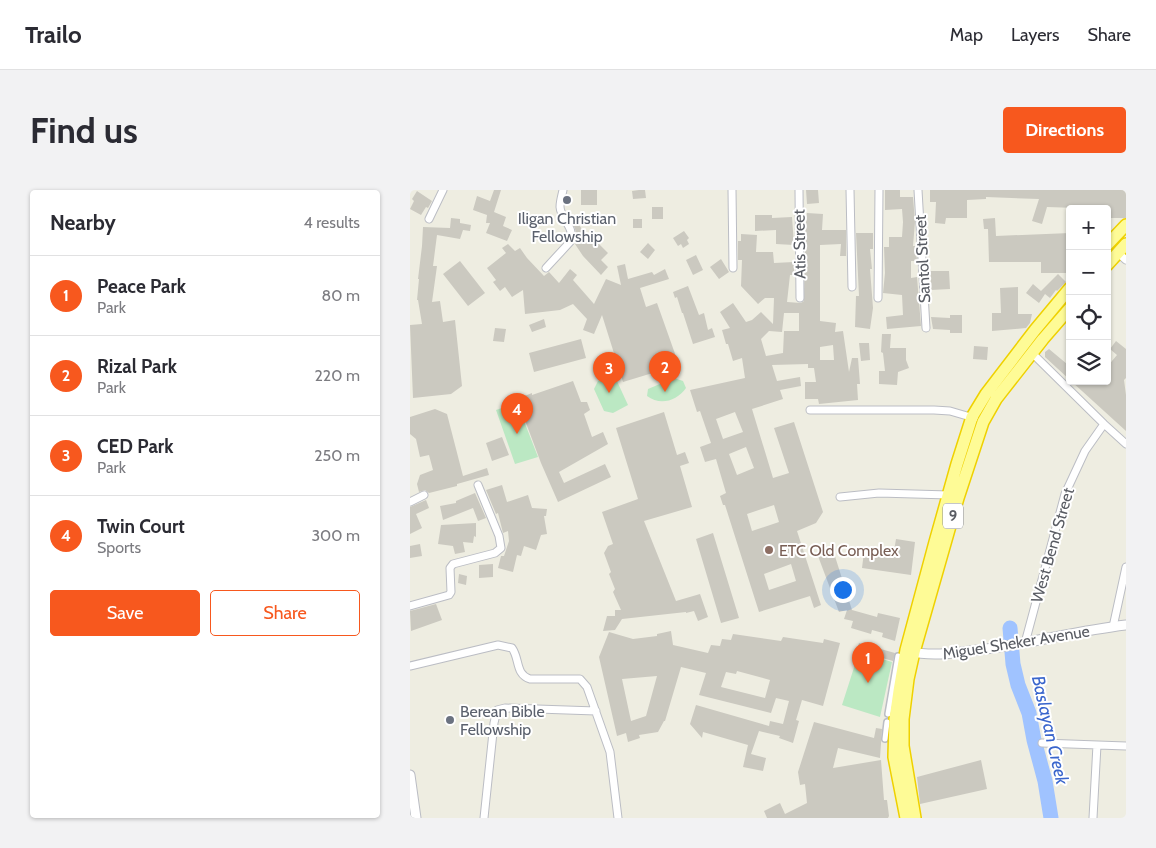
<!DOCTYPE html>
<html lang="en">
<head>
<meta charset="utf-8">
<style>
  body { margin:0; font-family:Cabin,sans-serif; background:#f2f2f3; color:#2b2b33 }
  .controls { position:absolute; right:15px; top:15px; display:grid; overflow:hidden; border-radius:5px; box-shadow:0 1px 4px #0004 }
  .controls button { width:45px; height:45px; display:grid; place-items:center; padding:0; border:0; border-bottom:1px solid #e1e1e2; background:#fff; color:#2b2b33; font:25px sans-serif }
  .you { position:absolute; left:432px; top:399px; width:18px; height:18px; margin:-12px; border:4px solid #fff; border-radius:50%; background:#1a73e8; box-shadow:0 0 0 8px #1a73e833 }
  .badge { display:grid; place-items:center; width:32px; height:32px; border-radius:50%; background:#f7581e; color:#fff; font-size:16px; font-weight:700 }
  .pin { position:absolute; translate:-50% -41px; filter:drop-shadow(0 1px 2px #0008) }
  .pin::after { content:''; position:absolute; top:26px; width:18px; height:15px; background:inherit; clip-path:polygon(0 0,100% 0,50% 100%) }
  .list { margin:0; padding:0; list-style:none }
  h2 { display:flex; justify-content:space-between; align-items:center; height:65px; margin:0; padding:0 20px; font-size:21px }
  h2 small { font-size:16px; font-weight:400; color:#7c7c81 }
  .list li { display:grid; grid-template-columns:32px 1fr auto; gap:15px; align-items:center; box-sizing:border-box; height:80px; padding:0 20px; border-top:1px solid #e1e1e2 }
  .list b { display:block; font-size:19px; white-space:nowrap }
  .list p { margin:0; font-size:16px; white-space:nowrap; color:#7c7c81 }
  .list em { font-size:16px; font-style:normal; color:#7c7c81 }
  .actions { display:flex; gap:10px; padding:15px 20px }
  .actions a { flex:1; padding:11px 0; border:1px solid #f7581e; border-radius:5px; text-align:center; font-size:18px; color:#f7581e }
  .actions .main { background:#f7581e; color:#fff }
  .icon { flex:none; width:28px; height:28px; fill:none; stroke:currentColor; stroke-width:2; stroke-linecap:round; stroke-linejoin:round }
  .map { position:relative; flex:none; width:716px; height:628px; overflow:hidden; border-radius:5px }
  header { display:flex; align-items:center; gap:30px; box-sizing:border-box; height:70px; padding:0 25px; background:#fff; border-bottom:1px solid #e1e1e2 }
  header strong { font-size:24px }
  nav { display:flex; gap:28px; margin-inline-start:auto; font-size:18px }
  .intro { display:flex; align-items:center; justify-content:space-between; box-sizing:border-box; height:120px; padding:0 30px }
  h1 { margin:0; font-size:35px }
  .button { padding:12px 22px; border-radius:5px; background:#f7581e; color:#fff; font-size:18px; font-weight:700 }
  main { display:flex; gap:30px; padding:0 30px }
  aside { flex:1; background:#fff; border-radius:5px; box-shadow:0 1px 4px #0004 }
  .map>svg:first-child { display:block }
</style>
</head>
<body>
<header>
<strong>Trailo</strong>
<nav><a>Map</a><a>Layers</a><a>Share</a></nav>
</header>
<div class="intro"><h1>Find us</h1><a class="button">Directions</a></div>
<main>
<aside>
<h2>Nearby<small>4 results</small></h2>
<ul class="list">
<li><span class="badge">1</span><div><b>Peace Park</b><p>Park</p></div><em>80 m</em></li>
<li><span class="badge">2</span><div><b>Rizal Park</b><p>Park</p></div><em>220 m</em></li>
<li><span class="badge">3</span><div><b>CED Park</b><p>Park</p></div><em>250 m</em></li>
<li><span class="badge">4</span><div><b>Twin Court</b><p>Sports</p></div><em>300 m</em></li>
</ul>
<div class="actions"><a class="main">Save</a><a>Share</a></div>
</aside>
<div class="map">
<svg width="716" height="628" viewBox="0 0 716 628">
  <rect width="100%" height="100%" fill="#eeede1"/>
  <path fill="#bbe8c3" d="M198 185 206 189 218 215 203 223 194 221 184 199 188 191Z
    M264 188 273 191 276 198C267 211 250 216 237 206L238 199Z
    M107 213 128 267 105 274 86 220Z
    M449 462 482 472 470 527 432 515Z"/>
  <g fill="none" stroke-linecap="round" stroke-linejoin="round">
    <path stroke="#a0c3ff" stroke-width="15" d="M600 438 603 474 608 495 619 523 624 550 635 591 641 628"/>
  </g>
  <path fill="#cbc9c0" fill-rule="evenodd" d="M84 0H91L84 22 96 27 93 36 102 40 97 51 76 43 80 33H76L77 25 63 20 67 6 80 11Z
    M171 0H187V15H171Z
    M229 0H235L236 8 223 9 222 1Z
    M396 0H408L409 13 397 14Z
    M475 0H490V7H503L505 32 503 56H506L507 71H501V88L507 87 511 136 477 139 476 127 493 125 492 105 473 103 475 83 474 57H479V47H492L493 32 492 19 475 20Z
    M520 0H716V28H697V19L637 17 632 34 622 31 629 9 576 7V9L557 10V28H536L535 34 525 33 526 12H520Z
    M7 1 22 11 18 18 16 17 11 25 0 19 4 11 2 9Z
    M242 17H253V29H242Z
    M397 23 413 24 412 40H436V66H430L431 54 410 55V131L426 133 425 142 433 141 439 182 442 168H448L450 194H447L448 210 409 214 408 209H395V192H406L404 178H398V174L362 175 367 191 390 187 391 196 370 200 373 209 342 219 363 288 379 283 364 238 384 232 413 322 406 333 387 341 411 415 404 418 400 406 349 422 315 315H313L310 306 316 303 306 269 295 272 290 257 301 253 290 221 287 222 280 200 335 188 332 168 323 171 318 154H316L312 140 320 138 310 122 323 113 336 132 342 130 351 122 363 134 364 108H355L348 114 331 96 332 70H328V51H331V44L347 45 346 62H363L364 73 384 72V85H380L377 112 391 113 394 111 395 43ZM374 123H389V141H374L373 163 356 166 351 149 359 141 372 142ZM423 155 424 170H410V157ZM325 222 333 242 313 249 306 229ZM336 257 344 278 327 285 319 264ZM364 315 369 332 342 341 337 324ZM381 374 386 391 359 400 354 384Z
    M345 25H362V28L382 27 384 55 366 54V40L345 41Z
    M41 28 50 29V33L61 35 60 41 53 40 50 49 27 45 23 76H27L22 112 30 111 33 132 45 130 52 196 41 204 3 208 0 135 12 134 8 110H7L9 89H8L12 56 13 37 40 38Z
    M167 28 171 35H169L184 55 187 52 198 63 191 70 198 77 191 85 173 66 165 54 166 42 162 31Z
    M585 28 586 46 660 43V83H631V72H579L578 39H574L573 29Z
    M223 29H232V38H223Z
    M274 41 279 48 277 50 279 54 273 58 271 54 268 56 263 48Z
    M446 43H463V59H460L462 79H460L463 118 460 139 445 137 446 106H449Z
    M238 53 245 60 238 69 230 62Z
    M98 54 105 61 110 58 117 68 134 86 139 82 149 93 160 79 167 85 163 90 184 114 196 89 211 95 207 76 215 74 218 89 242 82 244 85 255 79 259 89 230 98 236 117 247 113 269 175 213 192 192 125 184 144 173 140 177 129 163 114 150 120 115 124 113 100 102 107 95 97 90 101 83 92 86 90 77 78 96 63 92 58Z
    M286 65 293 80 283 85 276 70Z
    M311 69 319 82 309 89 300 77Z
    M50 71 75 103 58 116 33 84Z
    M520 81H539L540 99 521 100Z
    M648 84 656 92 647 101 646 100 640 108 635 104 629 113 616 103 623 94 631 101Z
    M278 96 289 125 294 123 298 140 302 138 305 147 283 154 273 123H272L267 107 265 108 263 102Z
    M608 97V124H622L620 133 616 138 582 141V123H591L590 98Z
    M540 125H552V143H540V140L523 139 521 127 540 128Z
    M134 129 136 137 122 142 119 135Z
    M85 138 96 139 94 152 83 151Z
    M472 144H481L480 158H496V170L499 178 488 182 487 195 469 194V181H475L473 163 471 162Z
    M171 149 176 168 124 182 119 163Z
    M706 151 716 159V188L714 190 716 205V241L661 191H697V177L707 165 700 159Z
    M449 153H459L460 170 451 171Z
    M564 156 578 157 577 170 563 169Z
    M639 159 657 174H660V190L635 167V162Z
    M163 191 171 212H177L180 220 174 224 182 247 193 242 198 254 149 282 154 293 195 274 201 287 148 312 131 273 107 209 122 203V205Z
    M25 219 37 224 53 286 77 278 79 285 47 294V296L19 303 15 300 9 302 7 294 10 285 23 280 19 265 10 267 6 249 0 244V227Z
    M254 222 267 265 275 262 279 273 270 276 282 317 234 331 266 411 290 404 298 427 288 431 284 421 276 423V422L212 429 205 440 193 441 197 426H205V420H211L203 402 205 399 199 384 201 382 194 363 198 356 203 354 192 322 228 309 206 238Z
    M92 247 99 265 82 271 76 253Z
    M92 295 97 312 118 305 122 318 137 319 136 326H134L137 344 131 345 126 360 114 356 111 366 107 365 103 382 88 378 91 366H94L99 351 98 341 93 343 88 323 86 324 76 300Z
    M65 303 76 328 68 331 63 318 33 330 30 316 46 313V311Z
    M16 310 19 318 6 324 12 338 0 344V317Z
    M66 333V347L64 346 63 353 53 352 55 362 45 364 43 356 28 354 31 335Z
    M303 343 329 428 311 433 286 349Z
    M486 349 505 352 501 385 452 378 454 362 483 367Z
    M10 354 12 366 0 368V356Z
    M423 360 442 420 467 427 468 423 490 428 485 451 472 447 473 443 462 440 461 444 441 438 443 431 434 429 437 420 429 422 408 366Z
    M83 374V387L69 388V375Z
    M49 384 57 386 56 395 48 393Z
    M26 414 32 430 1 441 0 421Z
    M261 441 263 455 298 463 301 455 310 456 312 449 321 450 323 444 371 451 373 447 413 453 414 449 430 453 413 516 392 510 386 530 389 531 383 553 369 548 370 546 349 541 341 564 356 568 353 581 333 577 338 555 293 542 292 548 280 534 286 515 359 536 360 531 373 534 379 511 366 508 361 523 289 505 296 483 271 477 255 531H254L248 542 229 545 230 548 218 552 216 543 207 546 189 467 199 442 223 449 247 446V444ZM327 481 360 490 355 508 311 497 316 482 326 484ZM247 486 236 526 221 531 212 489Z
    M449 453 485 463 483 471 447 461Z
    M404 532 464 548 466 538 472 539 470 568 428 558 423 578 471 570 474 610H477L479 626 478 628H357L354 621 370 613 375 624 397 613 395 594 390 595 388 582Z
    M571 570 577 599 510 614 507 587Z"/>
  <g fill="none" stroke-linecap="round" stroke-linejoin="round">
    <defs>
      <path id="pedestrian" d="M478 524 488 466
        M475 549 477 532"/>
      <path id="minor" d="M322 0 323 78
        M389 0 390 108
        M440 0 442 97
        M508 0 516 138
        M19 29 33 0
        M708 63 716 70
        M136 78 160 52C166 38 151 30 150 17 150 11 152 5 153 0
        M468 108 469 0
        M622 163 694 234 716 254
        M400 220H524L540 221 564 228
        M430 307 469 303 539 305
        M0 312 14 305
        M0 416 39 405 41 402 40 378 43 374 85 363 91 358 89 346 68 295
        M703 437 716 377
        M615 453 655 304 675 261 694 234
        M0 476 88 455 102 458C110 469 105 484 120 489H170L177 497 200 562 208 628
        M632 553 716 556
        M74 628 84 533 87 520 95 518 186 521
        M683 628 687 555"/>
      <path id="tertiary" d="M499 461C521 467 545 463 568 460 618 454 666 441 716 435
        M0 585 6 628"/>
      <path id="trunk" d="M697 55 716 35
        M697 75 716 54
        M496 628 484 567 485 529 489 501 496 460 525 352 547 274 562 227 576 204 625 140 660 98
        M505 628 493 556V529L498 489 504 462 548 308 573 232 586 209 633 149 660 118"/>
    </defs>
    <use href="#pedestrian" stroke="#bbbdc4" stroke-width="8"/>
    <use href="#minor" stroke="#bbbdc4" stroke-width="9"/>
    <use href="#tertiary" stroke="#bbbdc4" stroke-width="11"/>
    <use href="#trunk" stroke="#efd100" stroke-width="14"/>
    <use href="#pedestrian" stroke="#fff" stroke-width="5"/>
    <use href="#minor" stroke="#fff" stroke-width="7"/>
    <use href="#tertiary" stroke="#fff" stroke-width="9"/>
    <use href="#trunk" stroke="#fefb96" stroke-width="11"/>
  </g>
  <g fill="#6b7280" stroke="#fff" stroke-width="2">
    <circle cx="157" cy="10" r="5"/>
    <circle cx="40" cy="530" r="5"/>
  </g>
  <circle fill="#8d6e63" stroke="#fff" stroke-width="2" cx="359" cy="360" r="5"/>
  <g text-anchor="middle" stroke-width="4" stroke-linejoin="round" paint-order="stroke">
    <rect fill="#fff" stroke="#8b8d92" stroke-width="1" x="533" y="313.5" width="20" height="25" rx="4"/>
    <g font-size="15" font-weight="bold" fill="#595c63">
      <text x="543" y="331">9</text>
    </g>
    <g font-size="16" fill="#5b616d" stroke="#fff">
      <text x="157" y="34">Iligan Christian<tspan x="157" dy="18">Fellowship</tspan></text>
      <text x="50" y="527" text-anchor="start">Berean Bible<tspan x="50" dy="18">Fellowship</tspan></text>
    </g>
    <g font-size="16" fill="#595c63" stroke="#fff">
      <text transform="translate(389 54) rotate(-91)" y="6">Atis Street</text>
      <text transform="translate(512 69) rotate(-93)" y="6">Santol Street</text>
      <text transform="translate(642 355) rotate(-74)" y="6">West Bend Street</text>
      <text transform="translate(606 452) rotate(-9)" y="6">Miguel Sheker Avenue</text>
    </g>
    <g font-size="16" fill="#785e54" stroke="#fff" text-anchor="start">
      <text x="369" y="366">ETC Old Complex</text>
    </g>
    <g font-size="18" font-style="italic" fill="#3965cc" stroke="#fff">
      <text transform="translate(640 540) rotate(77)" y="6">Baslayan Creek</text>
    </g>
  </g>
</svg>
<div class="controls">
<button>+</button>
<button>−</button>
<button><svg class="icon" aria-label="locate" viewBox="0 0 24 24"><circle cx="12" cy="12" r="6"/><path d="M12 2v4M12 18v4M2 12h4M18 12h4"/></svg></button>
<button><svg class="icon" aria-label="layers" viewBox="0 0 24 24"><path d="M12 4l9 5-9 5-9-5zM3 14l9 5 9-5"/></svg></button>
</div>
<div class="you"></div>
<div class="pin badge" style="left:458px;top:493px">1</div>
<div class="pin badge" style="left:255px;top:202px">2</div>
<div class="pin badge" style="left:199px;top:203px">3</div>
<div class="pin badge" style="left:107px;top:244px">4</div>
</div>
</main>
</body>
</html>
